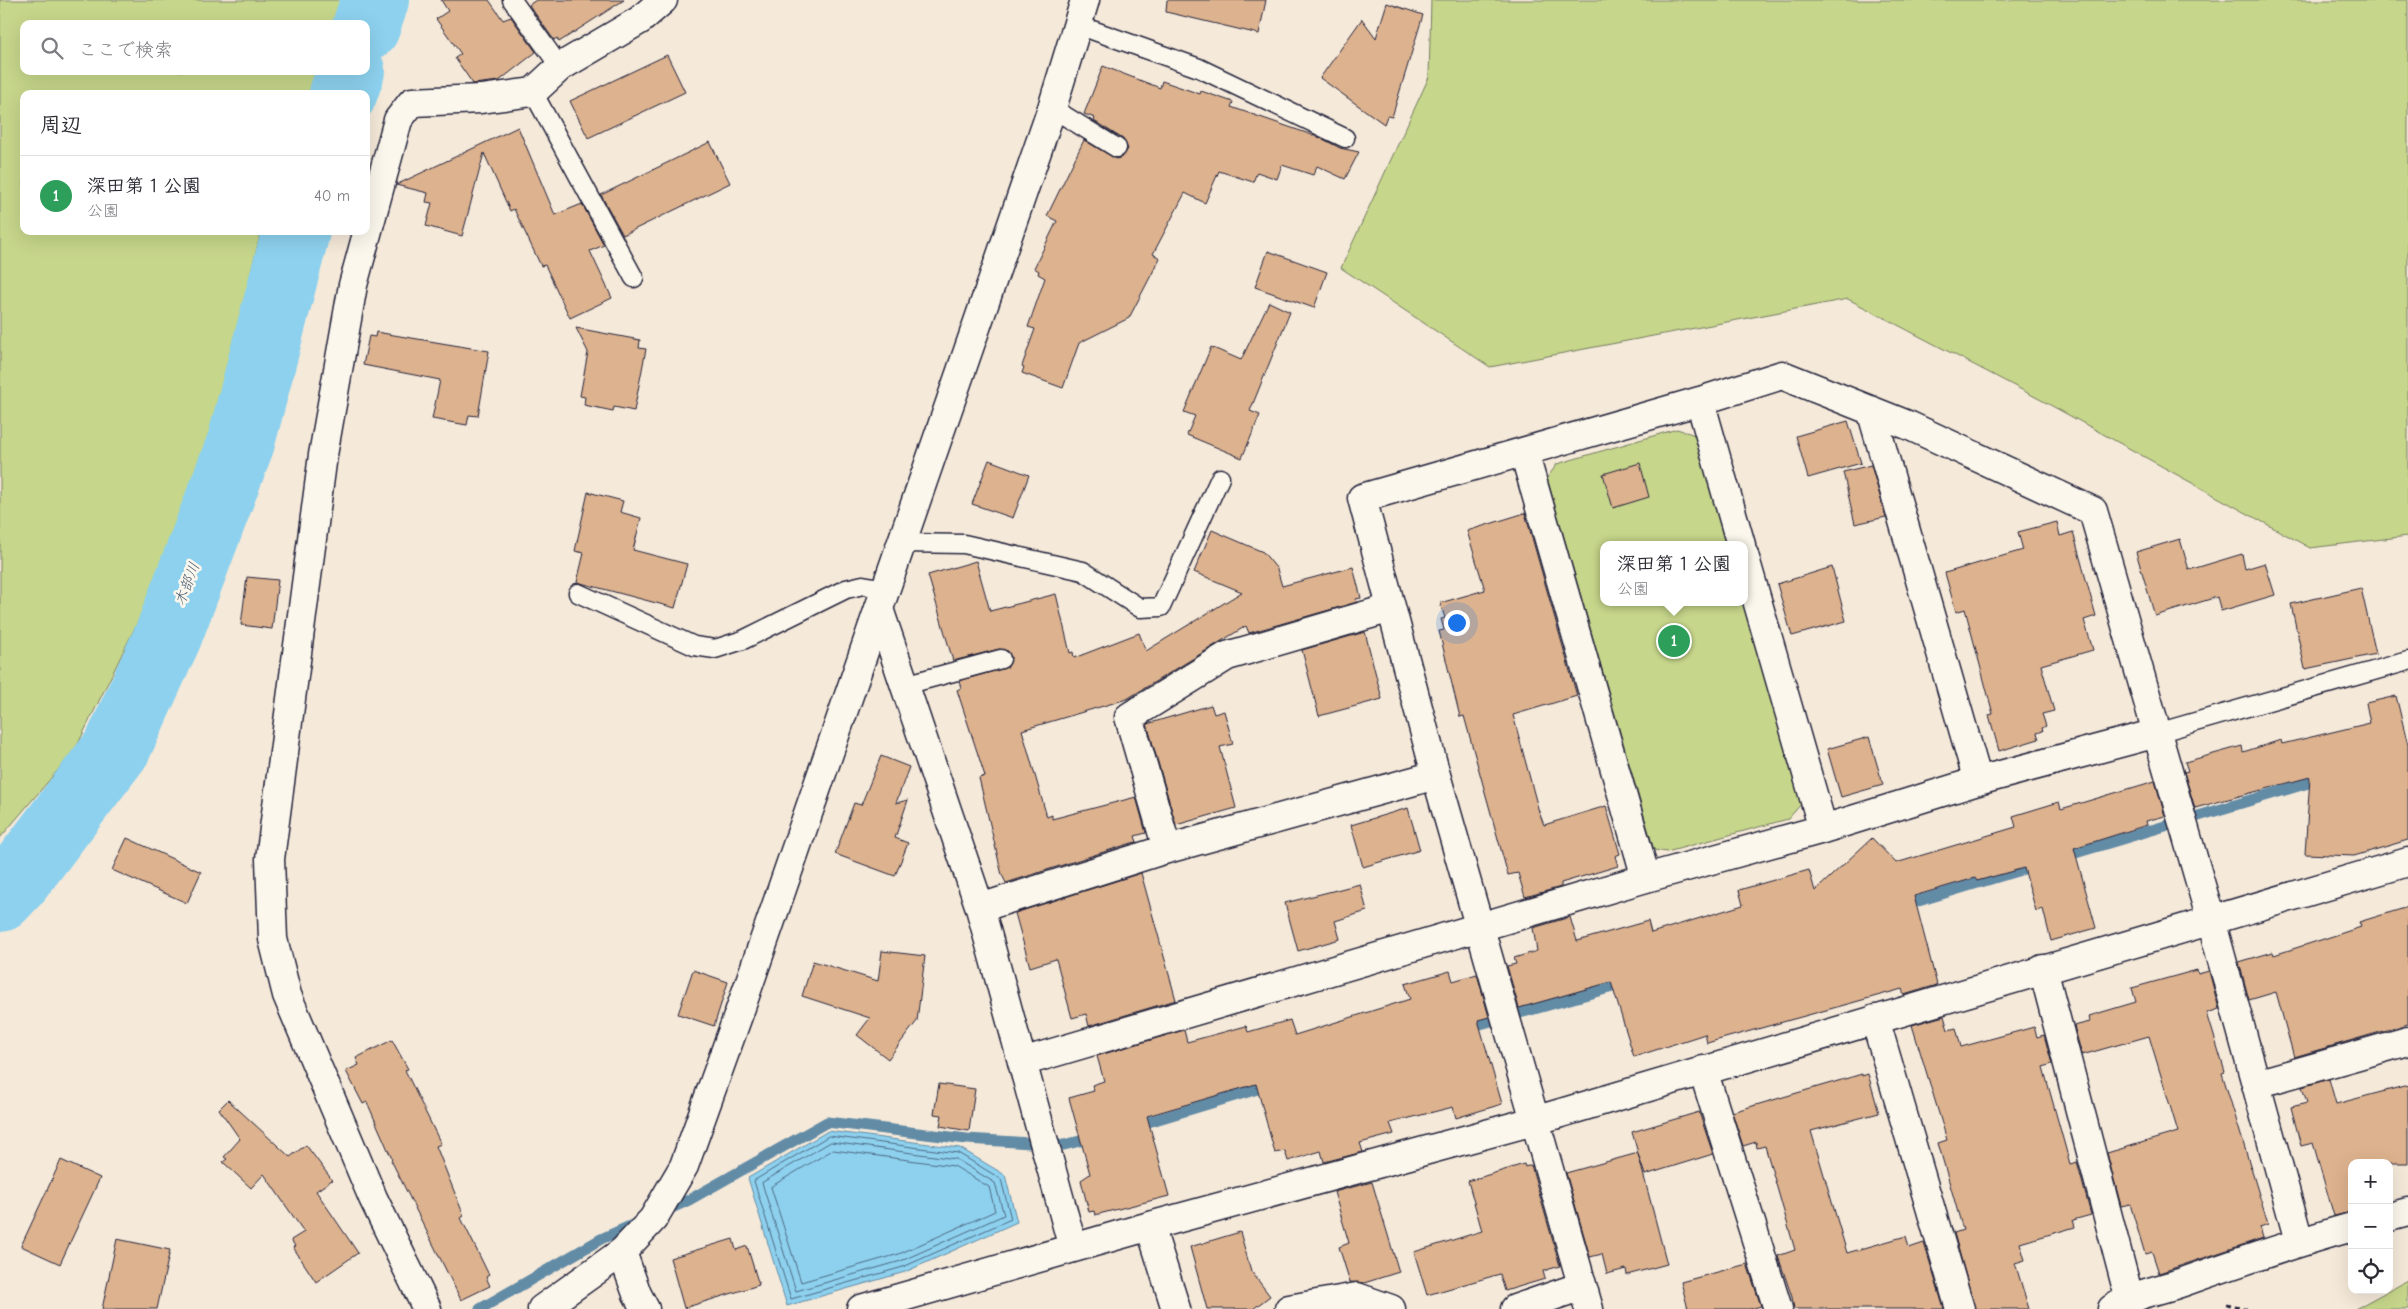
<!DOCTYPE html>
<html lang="ja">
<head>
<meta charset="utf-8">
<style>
  body { margin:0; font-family:"Comic Neue","Klee One",sans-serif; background:#f2f2f3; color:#2b2b33 }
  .controls { position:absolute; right:15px; bottom:15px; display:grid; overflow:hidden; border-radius:10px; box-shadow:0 5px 20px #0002 }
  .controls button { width:45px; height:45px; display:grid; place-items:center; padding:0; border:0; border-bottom:1px solid #e1e1e2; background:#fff; color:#2b2b33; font:25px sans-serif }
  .you { position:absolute; left:1456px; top:622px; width:18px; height:18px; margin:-12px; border:4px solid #fff; border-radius:50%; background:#1a73e8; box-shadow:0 0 0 8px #1a73e833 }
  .badge { display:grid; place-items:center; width:32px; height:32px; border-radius:50%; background:#d93025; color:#fff; font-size:16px; font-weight:700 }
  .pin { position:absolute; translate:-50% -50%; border:2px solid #fff; box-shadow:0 1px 5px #0006 }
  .popup { position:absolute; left:1600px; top:541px; width:148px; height:65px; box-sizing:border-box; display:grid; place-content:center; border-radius:10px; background:#fff; filter:drop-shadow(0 1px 4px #0005); font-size:16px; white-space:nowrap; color:#7c7c81 }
  .popup b { font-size:19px; color:#2b2b33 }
  .popup::after { content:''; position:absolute; left:50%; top:100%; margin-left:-10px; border:10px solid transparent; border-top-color:#fff }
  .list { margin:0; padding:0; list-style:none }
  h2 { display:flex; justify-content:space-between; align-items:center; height:65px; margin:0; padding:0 20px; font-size:21px }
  h2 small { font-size:16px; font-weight:400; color:#7c7c81 }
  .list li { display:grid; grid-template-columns:32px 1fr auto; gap:15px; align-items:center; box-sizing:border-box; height:80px; padding:0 20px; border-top:1px solid #e1e1e2 }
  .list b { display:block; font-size:19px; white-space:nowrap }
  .list p { margin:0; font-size:16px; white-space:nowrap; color:#7c7c81 }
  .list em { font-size:16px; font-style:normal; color:#7c7c81 }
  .icon { flex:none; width:28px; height:28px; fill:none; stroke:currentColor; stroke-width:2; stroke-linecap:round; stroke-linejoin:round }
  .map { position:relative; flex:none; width:2408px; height:1309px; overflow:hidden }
  .search { position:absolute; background:#fff; box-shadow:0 5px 20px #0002; left:20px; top:20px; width:350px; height:55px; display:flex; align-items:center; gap:12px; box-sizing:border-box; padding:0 18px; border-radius:10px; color:#7c7c81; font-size:19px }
  .panel { position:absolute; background:#fff; box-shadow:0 5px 20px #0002; left:20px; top:90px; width:350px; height:145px; border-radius:10px }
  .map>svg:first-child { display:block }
</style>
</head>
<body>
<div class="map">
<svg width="2408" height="1309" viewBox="0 0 2408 1309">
  <rect width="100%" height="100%" fill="#f5e9d9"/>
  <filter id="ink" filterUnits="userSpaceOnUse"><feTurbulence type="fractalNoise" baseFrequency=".02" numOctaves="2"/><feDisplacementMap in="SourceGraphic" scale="10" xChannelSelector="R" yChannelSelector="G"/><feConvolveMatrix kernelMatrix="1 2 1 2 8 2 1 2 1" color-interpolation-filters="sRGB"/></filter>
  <g filter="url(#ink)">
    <path fill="#c6d68a" stroke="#747c62" d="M0 0H343L335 24H24V71H318L310 94H24V231H261L215 421 149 599 75 750 0 838Z
      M1431 0H2408V536L2310 548 2043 401 1848 299 1490 367 1341 268 1429 77Z
      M1677 429 1695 435 1727 545H1604V602H1743L1802 803 1788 819 1667 852 1654 850 1547 478 1557 464Z
      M2408 1280V1309H2355Z"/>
    <path fill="#8dd1ee" stroke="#628ba6" d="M828 1131 960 1148 1005 1175 1017 1222 905 1272 787 1306 748 1178Z"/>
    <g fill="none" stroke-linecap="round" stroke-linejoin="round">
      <path stroke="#4d6883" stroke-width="1" d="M829 1136 958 1153 1001 1179 1011 1219 903 1267 791 1299 754 1181Z
        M831 1142 956 1159 995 1183 1004 1215 901 1261 796 1291 762 1183Z
        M833 1150 954 1166 989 1187 995 1211 899 1254 801 1282 771 1187Z"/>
      <path stroke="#628ba6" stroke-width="11" d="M2062 857 2325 778
        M1902 906 2037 865
        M1466 1028 1627 983
        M1135 1126 1271 1085
        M663 1212 689 1200 827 1122 967 1139 1064 1145 1096 1137
        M480 1309 601 1239 639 1222"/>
      <path stroke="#8dd1ee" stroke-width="68" d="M366 27 375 0
        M343 94 351 71
        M0 898 16 881 117 748 168 636 241 442 296 231"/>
    </g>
    <path fill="#ddb28e" stroke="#22223b" d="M441 0H489L503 20 511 17 536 52 499 81 473 84 455 58 461 54 436 19 448 11Z
      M536 0H624L559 42 557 38 554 40 529 5Z
      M1167 0H1266L1259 34 1166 12Z
      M1387 3 1423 15 1392 117 1387 116 1384 124 1320 78 1362 19 1376 38Z
      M667 55 685 92 588 138 570 101Z
      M1103 66 1160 88 1162 81 1200 94 1201 91 1233 102 1231 107 1321 138 1340 148 1359 152 1345 179 1317 166 1313 175 1282 165 1277 179 1257 172 1253 182 1219 171 1205 203 1185 193 1153 254 1160 258 1129 318 1079 343 1063 388 1022 373 1024 367 1022 366 1035 329 1028 327 1045 278 1038 274 1039 271 1034 268 1057 221 1047 216 1084 140 1116 159 1122 157 1128 149 1123 139 1094 121 1095 118 1084 114Z
      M518 127 555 215 582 204 604 245 590 251 612 298 570 318 545 265 541 266 514 209 510 211 484 153 462 236 426 226 432 203 426 202 428 193 396 185Z
      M710 142 730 183 623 235 601 195Z
      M1268 251 1327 272 1314 308 1255 287Z
      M1269 302 1290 312 1250 411 1260 415 1242 458 1187 435 1195 416 1184 412 1211 347 1241 360Z
      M576 328 640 340 639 348 646 349 634 411 614 407 613 411 584 405 585 397 580 396 588 352Z
      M376 332 489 351 478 416 469 415 467 425 432 419 440 380 363 365 369 336 375 337Z
      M1848 421 1861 463 1808 478 1796 436Z
      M989 460 1029 475 1013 518 972 504Z
      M1640 463 1649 497 1613 508 1603 474Z
      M1871 465 1886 517 1855 524 1843 472Z
      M588 492 623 501 620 512 641 518 633 550 687 564 675 608 577 582 584 553 575 551Z
      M1525 513 1577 696 1513 715 1539 812 1544 825 1606 806 1620 854 1615 856 1618 866 1561 883V887L1525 897 1518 873 1508 875 1464 716 1460 717 1439 631 1444 630 1441 619 1445 618 1440 603 1485 590 1467 531Z
      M2057 522 2060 536 2073 532 2096 616 2084 620 2093 650 2041 665 2054 711 2042 714 2046 726 2042 728 2043 731 2037 733 2039 739 1999 751 1989 715 1993 714 1965 609 1956 612 1945 573 2023 550 2018 532Z
      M1212 530 1263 552 1277 569 1282 586 1353 567 1361 598 1356 599 1357 602 1249 633 1246 626 1127 699 1022 730 1047 817 1052 815V819L1136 797 1146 833 1135 836 1137 842 1132 843 1006 883 1002 875 979 778 985 776 957 690 961 688 959 681 1008 667 1011 657 1008 651 999 649 953 661 928 575 976 561 990 611 1056 594 1070 653 1073 652 1074 658 1139 633 1146 651 1242 592 1194 572Z
      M2180 539 2189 570 2242 554 2245 569 2265 563 2275 595 2221 611 2217 597 2155 616 2136 552Z
      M1832 567 1846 621 1792 636 1777 584Z
      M247 577 278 580 272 629 241 625Z
      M2361 588 2376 654 2305 669 2291 604Z
      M1365 632 1382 699 1319 716 1302 650Z
      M2396 696 2408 745V840L2354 856 2305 854 2310 777 2195 808 2184 772 2188 771 2185 762 2242 746 2243 752 2281 740 2282 744 2370 723 2366 703Z
      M1211 705 1214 714 1224 711 1233 744 1220 747 1236 808 1176 825 1147 724Z
      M1869 737 1883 785 1841 797 1827 749Z
      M881 756 909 767 896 803 908 800 895 838 908 843 895 876 835 854 854 803 861 805Z
      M2155 781 2165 816 2146 821 2147 825 2074 848 2096 928 2051 941 2043 909 2036 911 2024 868 1977 881 1975 878 1914 896 1937 985 1904 995 1902 989 1707 1043 1705 1034 1634 1057 1611 982 1519 1008 1507 966 1516 964 1514 958 1537 951 1533 928 1570 917 1577 941 1648 921 1651 933 1743 905 1739 890 1809 870 1815 891 1872 838 1896 863 2016 827 2013 816 2059 802 2061 809Z
      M1408 808 1420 850 1363 867 1351 825Z
      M127 838 201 872 187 903 112 870Z
      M1141 873 1176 1000 1089 1026 1086 1014 1072 1018 1056 959 1030 967 1015 913Z
      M1360 884 1367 911 1335 921 1340 939 1298 951 1285 903Z
      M2408 907V1024L2294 1057 2276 992 2249 1000 2239 962 2273 952 2274 955 2361 927 2359 922Z
      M882 951 925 956 917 1021 888 1059 857 1035 870 1018 802 996 813 961 878 981Z
      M693 970 728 982 714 1026 678 1014Z
      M2197 970 2198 974 2209 971 2219 1009 2207 1013 2225 1072 2222 1073 2268 1224 2260 1227 2263 1238 2159 1273 2152 1252 2145 1254 2130 1204 2121 1206 2107 1153 2178 1132 2149 1036 2082 1055 2074 1026 2090 1022 2089 1016 2136 1002 2132 988Z
      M1450 971 1453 981 1477 974 1489 1017 1478 1020 1502 1104 1456 1118 1453 1107 1390 1123 1394 1134 1360 1143 1363 1152 1324 1162 1321 1151 1288 1161 1285 1151 1275 1153 1256 1084 1147 1116 1169 1196 1095 1215 1094 1211 1089 1212 1081 1180 1090 1174 1069 1098 1094 1091 1092 1085 1104 1081 1097 1056 1184 1030 1187 1042 1246 1026 1248 1032 1290 1020 1295 1035 1410 999 1405 984Z
      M1944 1016 1948 1030 1956 1028 1961 1047 2034 1027 2037 1037 2044 1035 2052 1064 2043 1067 2070 1164 2077 1162 2091 1215 2073 1220 2075 1227 2020 1243 2025 1260 2015 1263 2029 1309H1975L1954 1233 1963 1230 1938 1143 1947 1140 1912 1025Z
      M392 1040 408 1069 405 1070 441 1144 436 1146 464 1216 461 1218 489 1275 486 1277 490 1286 461 1300 391 1160 392 1159 367 1102 363 1104 346 1071 359 1065 356 1058Z
      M1862 1074V1076L1868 1074 1879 1113 1811 1131 1847 1253 1906 1236 1909 1248 1924 1243 1944 1309H1794L1792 1297 1778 1256 1795 1250 1765 1146 1757 1148 1756 1142 1743 1146 1732 1112Z
      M2329 1079 2336 1104 2408 1085V1163H2352V1212L2334 1216 2313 1143 2301 1146 2291 1107 2307 1103 2302 1087Z
      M939 1084 975 1089 969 1131 940 1126 942 1115 934 1114Z
      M228 1100 290 1157 306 1145 332 1180 316 1191 358 1253 316 1282 293 1247 295 1246 291 1240 304 1232 264 1174 251 1188 223 1162 227 1159 224 1157 240 1139 219 1109Z
      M1699 1112 1713 1154 1645 1175 1638 1154 1667 1264 1627 1275 1626 1269 1607 1274 1602 1254 1590 1257 1566 1173 1638 1153 1632 1132Z
      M61 1160 100 1178 60 1264 21 1246Z
      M1524 1164 1525 1167 1531 1165 1560 1266 1543 1271 1545 1279 1505 1291 1500 1274 1427 1295 1414 1252 1482 1231 1468 1181Z
      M1372 1182 1399 1272 1364 1283 1350 1282 1339 1247 1349 1243 1334 1192Z
      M1240 1232 1251 1271 1270 1296 1253 1309H1207L1190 1247Z
      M117 1239 170 1250 157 1309H102Z
      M733 1239 736 1250 747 1246 759 1285 684 1308 670 1258Z
      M1747 1264 1761 1306 1750 1309H1688L1681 1282Z"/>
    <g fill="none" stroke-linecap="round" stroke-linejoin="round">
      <defs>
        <path id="lane" d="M512 0 560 67
          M1078 25 1199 68 1345 138
          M533 92 634 278
          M1052 108 1117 148
          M902 543 964 544 1083 571 1140 608 1161 607 1220 478
          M578 593 694 646 715 649 743 640 846 589 863 585 886 589
          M905 685 1001 659
          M2157 733 2408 661"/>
        <path id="street" d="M1700 401 1741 545
          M1871 410 1978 781
          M1524 452 1646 878
          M1744 555 1823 829
          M879 609 980 908 1073 1248
          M1167 849 1129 717 1227 656 1391 608
          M980 908 1160 851 1436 775
          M2043 969 2129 1297
          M1875 1019 1960 1309
          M1022 1062 1646 878 1823 829 1978 781 2157 733
          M1703 1070 1778 1309
          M2256 1084 2408 1041
          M2389 1217 2408 1212
          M1150 1226 1176 1309
          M622 1252 637 1294 645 1309
          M427 1309 373 1198 287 995 273 939 270 859 323 455 353 285 398 120 412 102 481 99 533 92 560 67 640 20 663 0
          M861 1309 1150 1226 1534 1121 2408 862
          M1289 1309 1357 1297 1391 1309
          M1515 1309 1582 1286
          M1589 1309 1436 775 1362 498 1700 401 1782 375 1910 426 2093 511 2211 920 2299 1241
          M2112 1309C2136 1293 2157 1291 2183 1282 2239 1262 2295 1243 2352 1227"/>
        <path id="secondary" d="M542 1309 622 1252 653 1219 684 1166 739 1013 1052 108 1085 0"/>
      </defs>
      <use href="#lane" stroke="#22223b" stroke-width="21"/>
      <use href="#street" stroke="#22223b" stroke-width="31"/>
      <use href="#secondary" stroke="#22223b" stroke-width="31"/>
      <path stroke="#22223b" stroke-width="3" stroke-dasharray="4 4" stroke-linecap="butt" d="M2227 1304 2248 1309"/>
      <use href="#lane" stroke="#fbf7ec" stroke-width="18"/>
      <use href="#street" stroke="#fbf7ec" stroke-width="28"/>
      <use href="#secondary" stroke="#fbf7ec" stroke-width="28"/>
    </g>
  </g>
  <g text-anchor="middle" stroke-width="5" stroke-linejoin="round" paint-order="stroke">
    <g font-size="15" font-style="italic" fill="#425771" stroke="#fbf7ec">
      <text transform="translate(187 584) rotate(-69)" y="5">木部川</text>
    </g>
  </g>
</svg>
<div class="controls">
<button>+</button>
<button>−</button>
<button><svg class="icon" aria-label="locate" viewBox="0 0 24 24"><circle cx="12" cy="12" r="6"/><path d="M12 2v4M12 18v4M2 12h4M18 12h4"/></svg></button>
</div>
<div class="you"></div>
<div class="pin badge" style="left:1674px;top:641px;background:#2e9e5b">1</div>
<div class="popup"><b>深田第１公園</b>公園</div>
<div class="search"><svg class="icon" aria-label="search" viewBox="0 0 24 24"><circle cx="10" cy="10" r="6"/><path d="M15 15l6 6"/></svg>ここで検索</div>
<section class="panel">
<h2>周辺<small></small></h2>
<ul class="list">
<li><span class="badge" style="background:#2e9e5b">1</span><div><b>深田第１公園</b><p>公園</p></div><em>40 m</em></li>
</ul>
</section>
</div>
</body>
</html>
